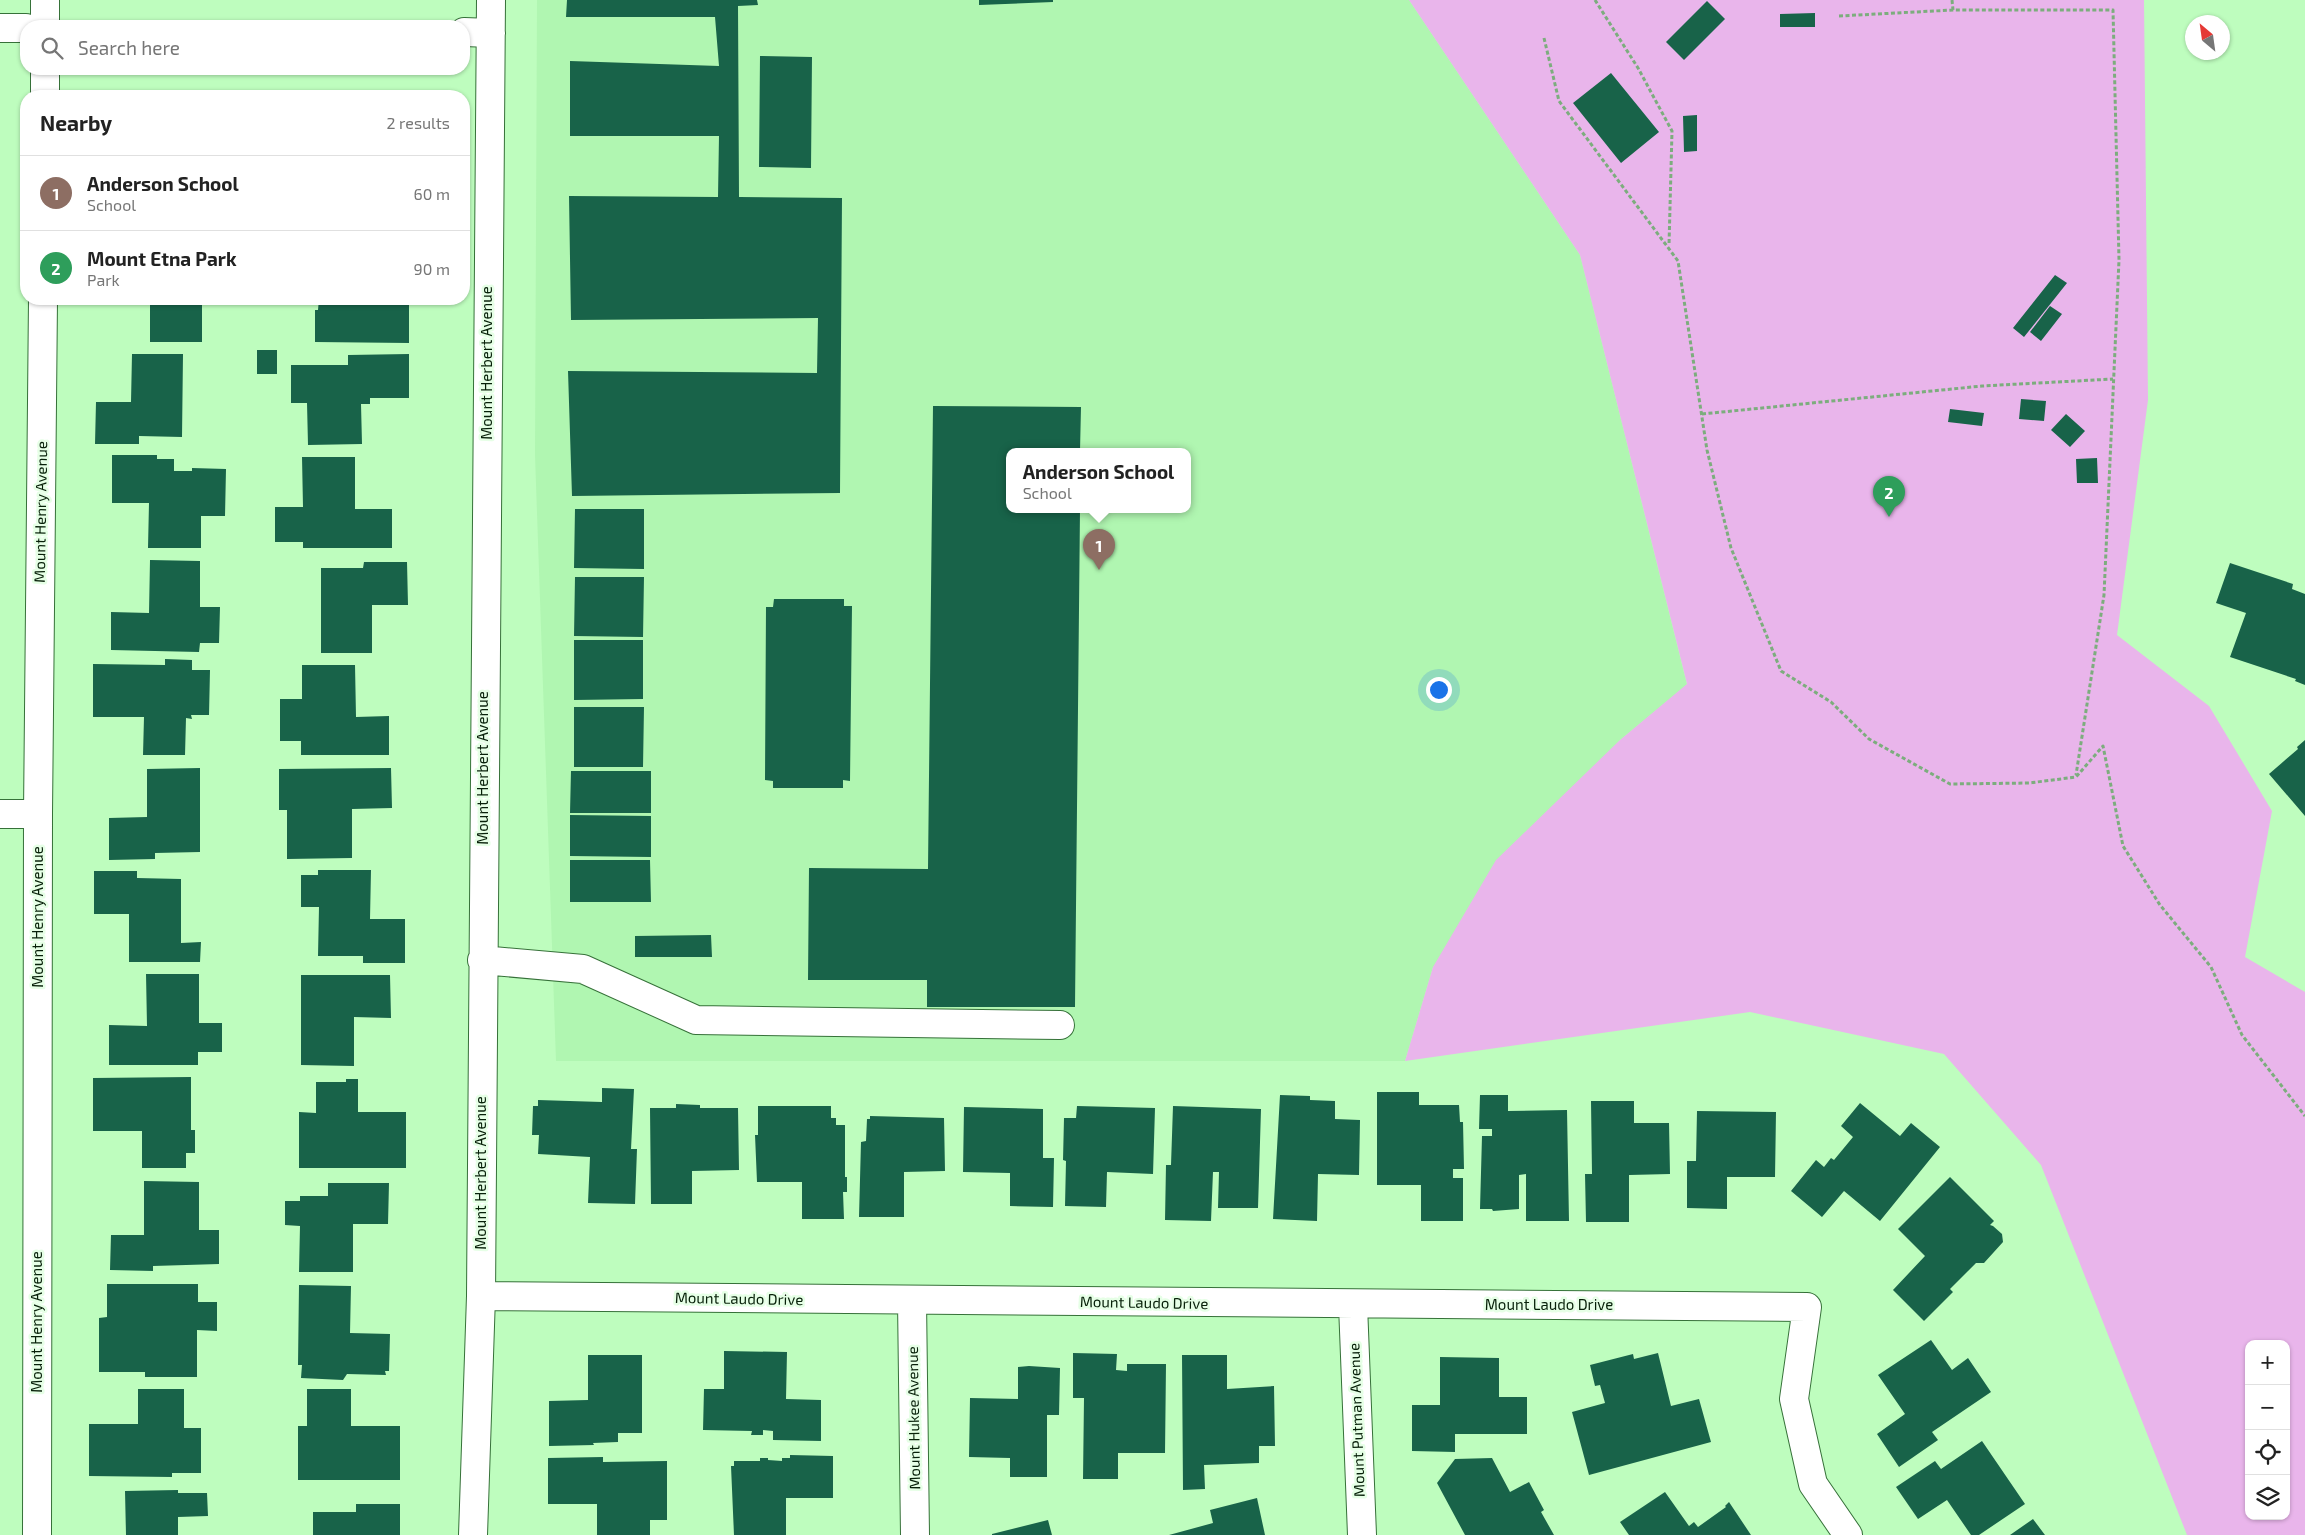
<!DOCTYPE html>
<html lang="en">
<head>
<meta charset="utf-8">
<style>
  body { margin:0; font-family:"Exo 2",sans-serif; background:#f2f2f2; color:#222 }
  .controls { position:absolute; right:15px; bottom:15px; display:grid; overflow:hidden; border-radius:10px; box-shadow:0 1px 4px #0004 }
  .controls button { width:45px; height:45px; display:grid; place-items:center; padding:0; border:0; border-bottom:1px solid #e0e0e0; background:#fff; color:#222; font:25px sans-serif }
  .compass { position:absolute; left:2185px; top:15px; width:45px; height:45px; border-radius:50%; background:#fff; box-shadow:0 1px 4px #0004; rotate:331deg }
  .you { position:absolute; left:1438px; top:689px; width:18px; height:18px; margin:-12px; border:4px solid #fff; border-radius:50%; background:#1a73e8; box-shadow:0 0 0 8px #1a73e833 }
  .badge { display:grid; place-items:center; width:32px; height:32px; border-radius:50%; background:#0b8043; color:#fff; font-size:16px; font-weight:700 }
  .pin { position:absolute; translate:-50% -41px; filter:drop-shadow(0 1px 2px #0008) }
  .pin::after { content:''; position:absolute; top:26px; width:18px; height:15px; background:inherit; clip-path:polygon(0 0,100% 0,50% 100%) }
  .popup { position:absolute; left:1006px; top:448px; width:185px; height:65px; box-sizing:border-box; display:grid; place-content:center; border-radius:10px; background:#fff; filter:drop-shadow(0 1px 4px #0005); font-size:16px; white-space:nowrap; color:#767676 }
  .popup b { font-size:19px; color:#222 }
  .popup::after { content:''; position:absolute; left:50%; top:100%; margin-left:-10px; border:10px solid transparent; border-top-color:#fff }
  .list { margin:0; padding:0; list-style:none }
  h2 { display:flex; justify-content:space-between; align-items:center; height:65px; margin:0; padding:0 20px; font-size:21px }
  h2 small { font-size:16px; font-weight:400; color:#767676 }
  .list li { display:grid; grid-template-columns:32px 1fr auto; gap:15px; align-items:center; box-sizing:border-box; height:75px; padding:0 20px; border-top:1px solid #e0e0e0 }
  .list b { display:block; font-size:19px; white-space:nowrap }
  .list p { margin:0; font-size:16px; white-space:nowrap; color:#767676 }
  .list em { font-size:16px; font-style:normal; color:#767676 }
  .icon { flex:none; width:28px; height:28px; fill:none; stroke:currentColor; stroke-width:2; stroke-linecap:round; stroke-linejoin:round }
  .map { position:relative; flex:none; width:2305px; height:1535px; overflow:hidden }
  .search { position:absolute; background:#fff; box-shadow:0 1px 4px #0004; left:20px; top:20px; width:450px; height:55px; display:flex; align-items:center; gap:12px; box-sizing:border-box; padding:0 18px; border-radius:20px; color:#767676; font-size:19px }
  .panel { position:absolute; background:#fff; box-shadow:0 1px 4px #0004; left:20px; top:90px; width:450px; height:215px; border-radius:20px }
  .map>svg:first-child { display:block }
</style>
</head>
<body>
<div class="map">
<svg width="2305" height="1535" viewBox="0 0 2305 1535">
  <rect width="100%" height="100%" fill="#befdbe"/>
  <path fill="#b0f6b1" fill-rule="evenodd" d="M537 0H1409L1580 255 1687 685 1620 740 1433 967 1405 1061H556L535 455ZM1010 451H1188V509H1010Z"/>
  <path fill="#e9b5eb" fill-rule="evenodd" d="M1409 0H2144L2148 400 2117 635 2209 706 2272 811 2245 957 2305 992V1535H2187L2041 1165 1944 1054 1750 1012 1405 1061 1433 967 1496 860 1620 740 1687 684 1580 255ZM2249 1344H2286V1516H2249Z"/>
  <path fill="#186349" d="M567 0H757L758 5 738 6 739 197 842 198 840 493 572 496 568 371 817 373 818 318 571 320 569 196 718 197 719 136H570V61L719 66 715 17H566Z
    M979 0H1053V2L979 5Z
    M1707 1 1725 19 1684 60 1666 42Z
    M1815 13V27H1780V14Z
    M760 56 812 57 811 168 759 167Z
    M1611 73 1659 132 1621 163 1573 103Z
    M1697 115V151L1684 152 1683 116Z
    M2055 275 2067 283 2024 337 2013 328Z
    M150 299H202V342H150Z
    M319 299H409V343L315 342V310H318Z
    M2050 306 2062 314 2041 341 2030 332Z
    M257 350H277V374H257Z
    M132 354H183L182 437 139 436V444H95L96 402H131Z
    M409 354V398H370V404H361L362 444 308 445 307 403H291V365H348V355Z
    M2021 399 2046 401 2044 421 2019 419Z
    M933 406 1081 407 1080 451H1010V509H1080L1075 1007H927V980H808L809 868 928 869Z
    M1950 409 1984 413 1982 426 1948 422Z
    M2066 414 2085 431 2070 447 2051 430Z
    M112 455H157V459H174V471H192V468L226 469 225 516H201V548H148L149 503H112Z
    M302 457H355V509H392V548H303V542H275V507H303Z
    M2097 458 2098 483H2077L2076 459Z
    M575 509H644V569L574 568Z
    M150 560 200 561V607H220L219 643H200L199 652 111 650V612L149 613Z
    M364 562H407L408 605H372V653H321V568H363Z
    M2230 563 2293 584 2292 589 2305 594V685L2295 681 2296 679 2230 657 2246 613 2216 603Z
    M575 577H644L643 637 574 636Z
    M774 599H844V606H852L850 781 843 780V788H773V781L765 780 766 607H773Z
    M574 640H643V699L574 700Z
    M165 659 192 660V670H210L209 715H191L192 719 186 718 185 755H143L144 717H93V664L165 665Z
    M302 665H355L356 717 389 716V755H301V741H280V699H302Z
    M574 707H644L643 767H574Z
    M2305 740V816L2269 774 2298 749 2297 747Z
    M200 768V852L155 853V859L109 860V818L147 817V769Z
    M391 768 392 808 352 809V858L287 859V810H279V769Z
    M571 771H651V813H570Z
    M570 815 651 816V857L570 856Z
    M570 860H650L651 902H570Z
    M318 870H371L370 919H405V963H363V956H318L319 907H301V875H318Z
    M94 871H137V878L181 879V943L201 942 200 962H129V914H94Z
    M711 935 712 957H635V936Z
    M146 974H199V1023H222V1052H198V1065H109V1025L147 1026Z
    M301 975H390L391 1018 354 1017V1066L301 1065Z
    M191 1077V1130H195V1153H186V1168H142V1131H93V1078Z
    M346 1079H358V1112H406V1168H299V1112L316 1113V1082H346Z
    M602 1088 634 1089 631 1149H637L635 1204 588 1203 590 1157 538 1154 539 1135H532L533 1106H538V1100L602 1102Z
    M1377 1092H1419V1105H1459L1460 1122H1463L1464 1169H1453V1178H1463V1221H1421V1185H1377Z
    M1280 1095 1310 1096V1100L1335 1101V1119L1360 1120 1359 1175 1318 1174 1317 1221 1273 1219Z
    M1480 1095H1508V1111L1567 1110 1569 1221H1526V1174L1519 1175V1209L1493 1211 1492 1209H1480L1482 1136H1492V1129H1479Z
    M1591 1101H1634V1123H1669L1670 1174 1629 1175V1222H1586L1585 1174H1592Z
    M1860 1103 1900 1136 1911 1123 1940 1147 1880 1221 1844 1191 1822 1217 1791 1191 1816 1160 1824 1167 1831 1158 1834 1160 1853 1137 1841 1126Z
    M676 1104 700 1105V1108H738L739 1170 692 1171V1204H651L650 1108H676Z
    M758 1106H831V1118H836V1125H845V1177H847V1192H843L844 1219H802V1182H757L755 1135H758Z
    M1077 1106 1155 1108 1153 1174 1107 1172 1106 1207 1065 1206 1066 1161 1063 1160 1064 1118H1076Z
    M1173 1106 1261 1109 1258 1208H1218L1219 1172H1213L1211 1221 1165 1220 1166 1165H1171Z
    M964 1107 1043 1109V1158H1054L1053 1207 1010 1206V1173L963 1172Z
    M1697 1111 1776 1112 1775 1177H1727V1209L1687 1208V1161H1696Z
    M870 1116 944 1118 945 1171 904 1172V1217H859L861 1142 866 1141 867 1119H870Z
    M1950 1177 1994 1221 1990 1225 1993 1226 2002 1234 2003 1242 1984 1263H1976L1950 1289 1953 1292 1924 1321 1893 1290 1925 1256 1898 1229Z
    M144 1181 199 1182V1230H219V1264L153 1266V1271L110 1270 111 1235H144Z
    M328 1183H389L388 1224H353V1272H299L300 1226 285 1225V1201H300V1196H328Z
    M107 1284H198V1302H217V1331L197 1330V1377H145V1372H99V1318L107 1317Z
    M299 1285 351 1286 350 1333 390 1334 389 1371H385L386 1375 347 1374 343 1380 301 1378 302 1365H298Z
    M1931 1340 1952 1370 1968 1358 1991 1392 1932 1432 1938 1440 1899 1467 1877 1434 1905 1414 1878 1375Z
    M724 1351 787 1352 786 1399 821 1400V1441L773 1440V1431L763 1430V1435H751L752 1431 703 1430 704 1389H724Z
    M1073 1353 1117 1354 1116 1370 1127 1371V1364H1166L1165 1453H1118V1479H1083L1084 1398H1073Z
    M1658 1353 1671 1406 1699 1399 1711 1442 1589 1475 1572 1412 1605 1403 1600 1385 1595 1386 1590 1365 1633 1354 1634 1359Z
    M588 1355H642V1433H618V1442L593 1443 594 1445 549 1446V1401L588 1400Z
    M1182 1355H1227V1389L1274 1386 1275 1446H1259V1463L1204 1465 1205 1489 1183 1490Z
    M1440 1357 1499 1358V1397H1527V1434H1455V1452L1412 1451V1405H1440Z
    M1029 1366 1060 1368 1059 1415H1047V1477H1010V1458L969 1457 970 1398 1018 1399V1367Z
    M138 1389H184V1428H201V1473H172V1477L89 1476V1424H138Z
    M307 1389H351V1426H400V1480H298V1426H307Z
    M1982 1441 2025 1504 1979 1535H1971L1947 1500 1918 1519 1896 1487 1935 1461 1941 1469Z
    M790 1455 833 1456V1498H786V1535H734L731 1466H734V1461H760V1458H768V1460L782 1461V1458H790Z
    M603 1457V1462L667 1461V1520H650V1535H597V1504H548V1458Z
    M1492 1458 1510 1492 1529 1482 1544 1510 1541 1512 1554 1535H1465L1437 1483 1455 1459Z
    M178 1490V1493H207L208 1516 178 1517V1535H126L125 1491Z
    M1665 1492 1689 1526 1694 1522 1698 1527 1726 1507 1725 1506 1729 1502 1751 1535H1629L1620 1522Z
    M1257 1498 1265 1535H1169L1213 1523 1210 1510Z
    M356 1504H400V1535H313V1512H356Z
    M2033 1519 2045 1535H2010Z
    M1048 1520 1052 1535H992V1534Z"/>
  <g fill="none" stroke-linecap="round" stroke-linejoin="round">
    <defs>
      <path id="minor" d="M45 26V0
        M0 28H26
        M464 32 491 33
        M45 96V69
        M0 814H38
        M482 960 583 969 696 1020 1060 1025
        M481 1296 1807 1307 1794 1399 1813 1484 1848 1535
        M912 1300 915 1535
        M1353 1305 1362 1535
        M37 1535 38 814 43 299
        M473 1535 481 1296 491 0"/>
    </defs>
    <use href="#minor" stroke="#367139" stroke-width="30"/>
    <path stroke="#7cad7d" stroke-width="3" stroke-dasharray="4 2.5" stroke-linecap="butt" d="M1595 0 1638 68 1672 131 1669 245
      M1952 0 1953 10
      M1839 16 1953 10H2113L2119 260 2104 595 2076 775
      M1544 38 1559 101 1678 261 1707 450 1731 548 1781 671 1831 702 1869 739 1950 784 2029 783 2076 777 2103 746 2123 846 2160 905 2211 967 2242 1035 2305 1116
      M1702 414 1982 386 2113 379"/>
    <use href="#minor" stroke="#fff" stroke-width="28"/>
  </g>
  <g text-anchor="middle" stroke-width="5" stroke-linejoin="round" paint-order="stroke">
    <g font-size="15" fill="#072009" stroke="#e6ffe6">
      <text transform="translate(487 363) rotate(-90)" y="5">Mount Herbert Avenue</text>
      <text transform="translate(41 512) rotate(-89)" y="5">Mount Henry Avenue</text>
      <text transform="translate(483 768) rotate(-90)" y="5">Mount Herbert Avenue</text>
      <text transform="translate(38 917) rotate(-90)" y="5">Mount Henry Avenue</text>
      <text transform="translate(481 1173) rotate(-90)" y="5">Mount Herbert Avenue</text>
      <text transform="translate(739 1299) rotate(1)" y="5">Mount Laudo Drive</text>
      <text transform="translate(1144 1303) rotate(1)" y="5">Mount Laudo Drive</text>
      <text x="1549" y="1310">Mount Laudo Drive</text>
      <text transform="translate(37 1322) rotate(-90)" y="5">Mount Henry Avenue</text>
      <text transform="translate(914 1418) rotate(-91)" y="5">Mount Hukee Avenue</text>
      <text transform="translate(1357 1420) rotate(-92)" y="5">Mount Putman Avenue</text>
    </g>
  </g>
</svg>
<div class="controls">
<button>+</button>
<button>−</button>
<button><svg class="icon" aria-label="locate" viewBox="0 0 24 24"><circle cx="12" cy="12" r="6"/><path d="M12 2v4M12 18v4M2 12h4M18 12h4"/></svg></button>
<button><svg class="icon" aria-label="layers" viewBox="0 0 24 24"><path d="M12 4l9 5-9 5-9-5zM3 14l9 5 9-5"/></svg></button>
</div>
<svg class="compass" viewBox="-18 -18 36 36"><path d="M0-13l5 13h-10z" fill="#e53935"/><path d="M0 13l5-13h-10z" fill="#767676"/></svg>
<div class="you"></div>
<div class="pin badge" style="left:1099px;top:570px;background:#8d6e63">1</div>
<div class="popup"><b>Anderson School</b>School</div>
<div class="pin badge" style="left:1889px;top:517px;background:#2e9e5b">2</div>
<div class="search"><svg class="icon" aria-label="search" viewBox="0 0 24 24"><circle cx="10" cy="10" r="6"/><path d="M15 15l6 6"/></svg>Search here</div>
<section class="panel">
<h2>Nearby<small>2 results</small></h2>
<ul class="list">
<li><span class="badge" style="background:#8d6e63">1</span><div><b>Anderson School</b><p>School</p></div><em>60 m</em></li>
<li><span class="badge" style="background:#2e9e5b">2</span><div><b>Mount Etna Park</b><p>Park</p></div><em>90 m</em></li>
</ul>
</section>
</div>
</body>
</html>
